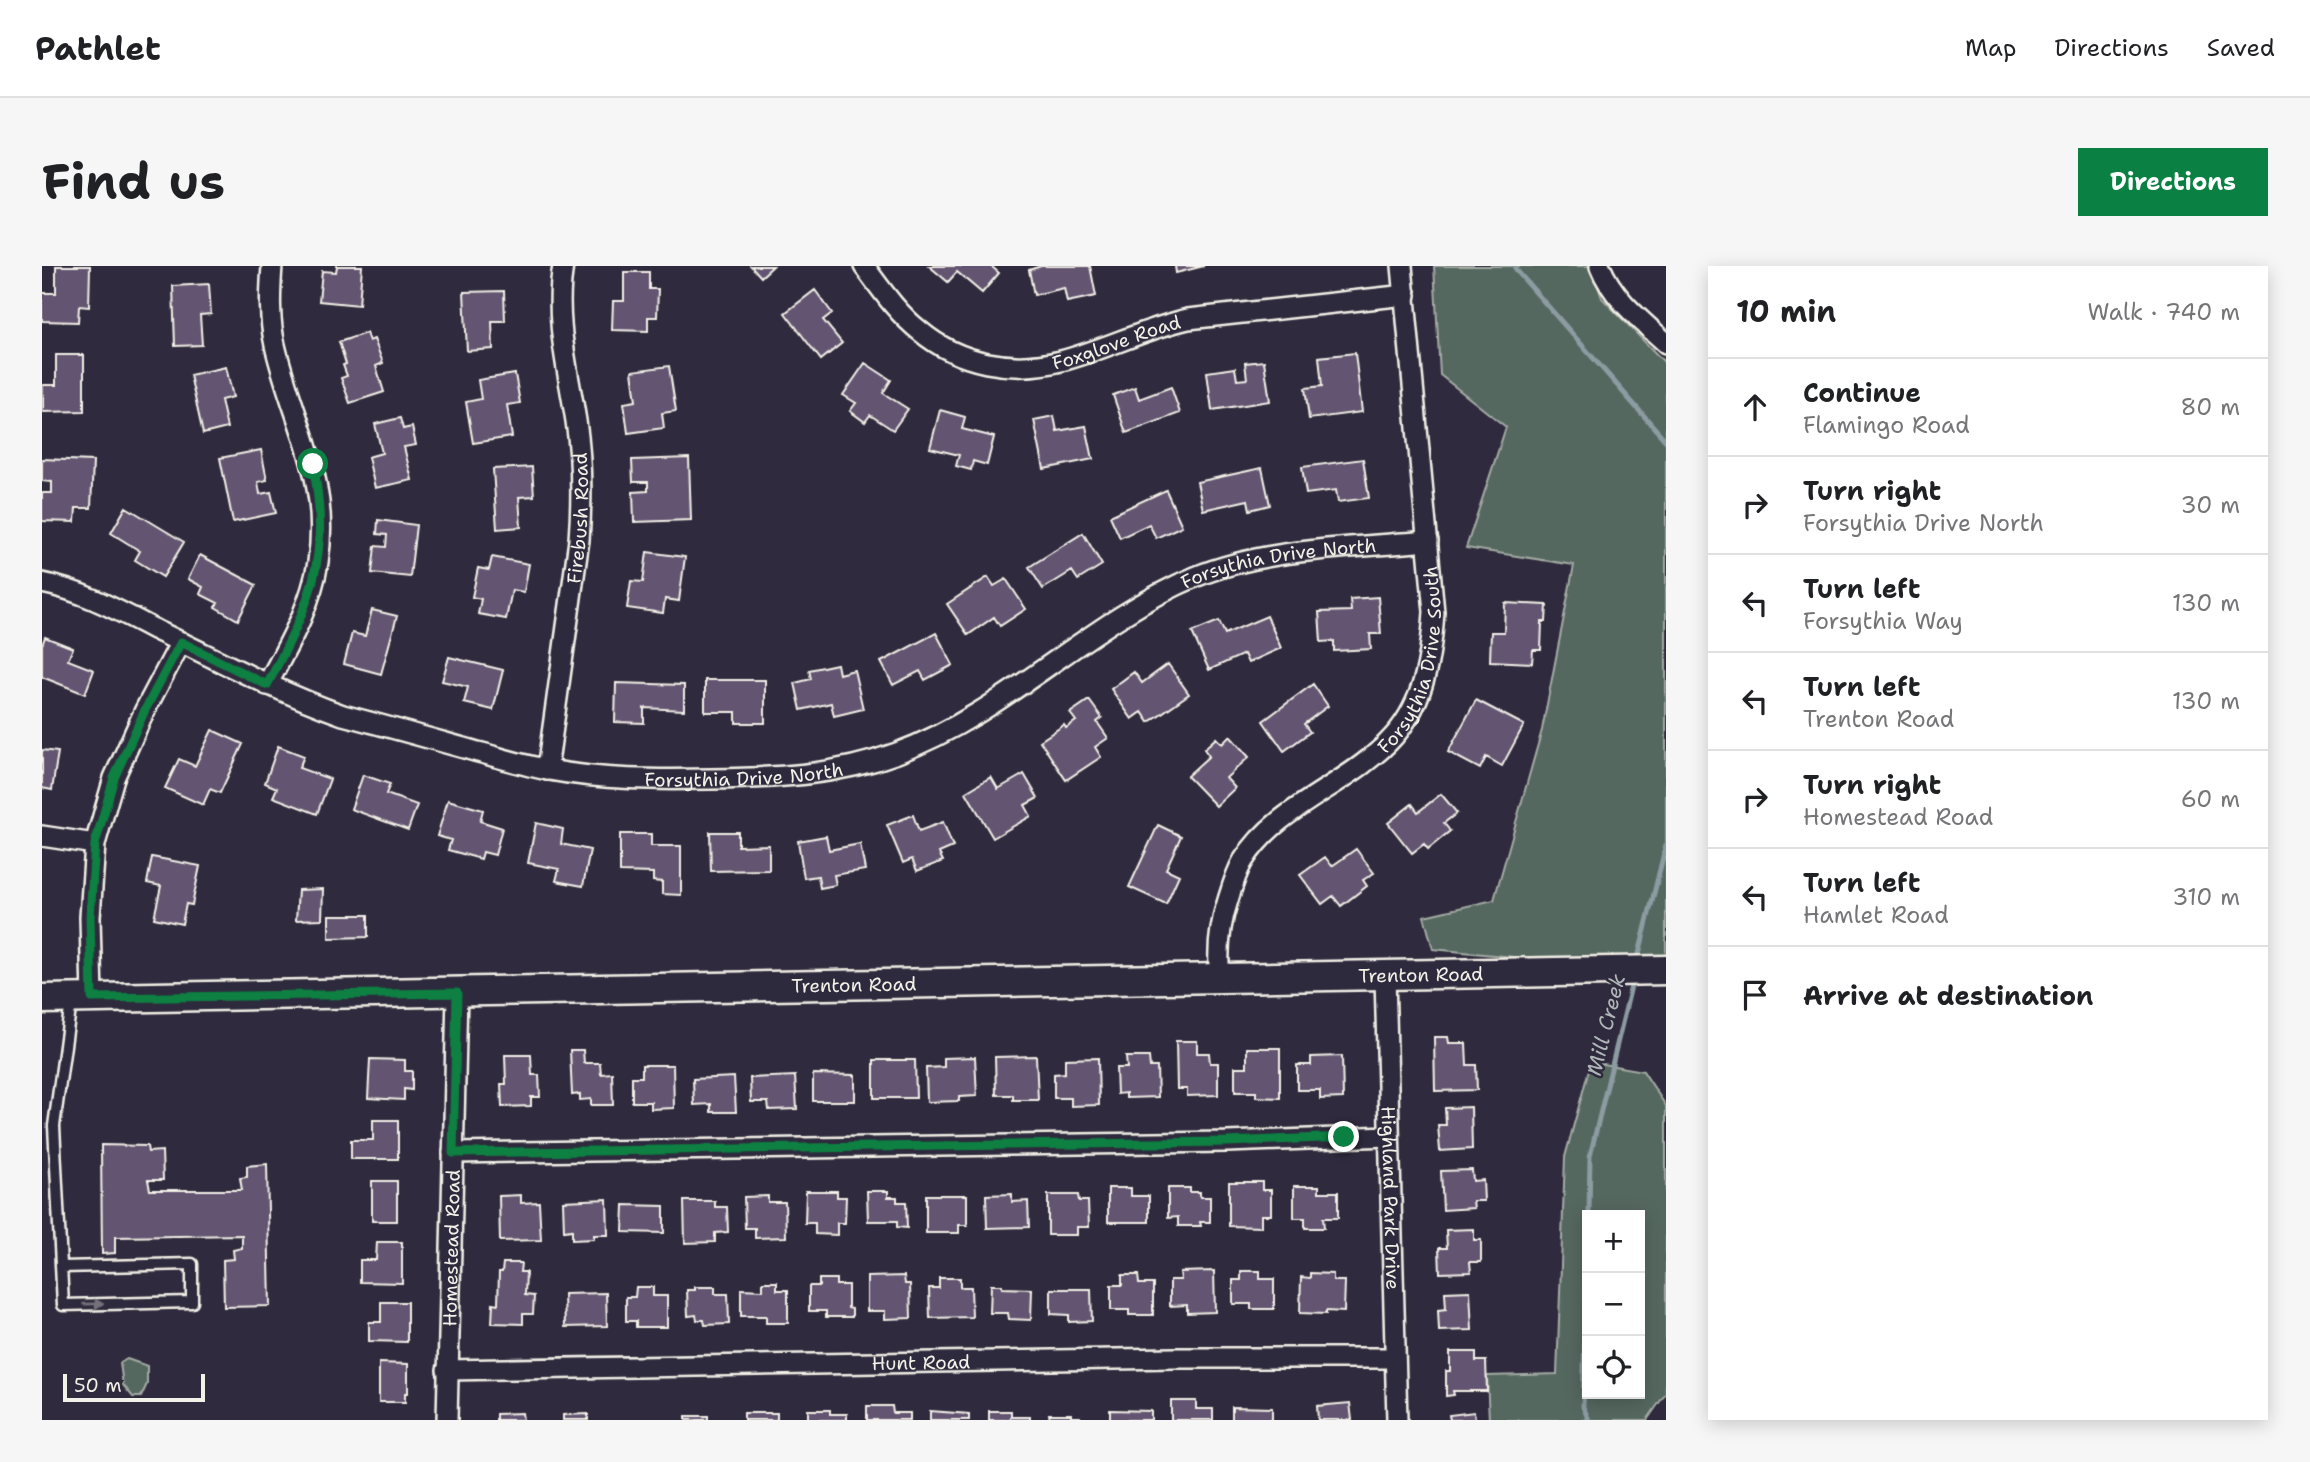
<!DOCTYPE html>
<html lang="en">
<head>
<meta charset="utf-8">
<style>
  body { margin:0; font-family:"Shantell Sans",sans-serif; background:#f6f6f6; color:#202124 }
  .controls { position:absolute; right:21px; bottom:21px; display:grid; overflow:hidden; border-radius:0px; box-shadow:0 4px 18px #0003 }
  .controls button { width:63px; height:63px; display:grid; place-items:center; padding:0; border:0; border-bottom:2px solid #e0e0e0; background:#fff; color:#202124; font:35px sans-serif }
  .scale { position:absolute; left:21px; bottom:18px; width:142px; box-sizing:border-box; padding-left:7px; border:4px solid #f4f1e8; border-top:0; font-size:19px; line-height:24px; white-space:nowrap; color:#f4f1e8; -webkit-text-stroke:5px #2f2a3d; paint-order:stroke }
  .stop { position:absolute; width:21px; height:21px; margin:-16px; border:5px solid #0b8043; border-radius:50%; background:#fff }
  .stop.end { background:#0b8043; border-color:#fff; box-shadow:0 2px 7px #0008 }
  .list { margin:0; padding:0; list-style:none }
  h2 { display:flex; justify-content:space-between; align-items:center; height:91px; margin:0; padding:0 28px; font-size:30px }
  h2 small { font-size:23px; font-weight:400; color:#757577 }
  .list li { display:grid; grid-template-columns:46px 1fr auto; gap:21px; align-items:center; box-sizing:border-box; height:98px; padding:0 28px; border-top:2px solid #e0e0e0 }
  .list b { display:block; font-size:26px; white-space:nowrap }
  .list p { margin:0; font-size:23px; white-space:nowrap; color:#757577 }
  .list em { font-size:23px; font-style:normal; color:#757577 }
  .icon { flex:none; width:38px; height:38px; fill:none; stroke:currentColor; stroke-width:2; stroke-linecap:round; stroke-linejoin:round }
  .map { position:relative; flex:none; width:1624px; height:1154px; overflow:hidden; border-radius:0px }
  header { display:flex; align-items:center; gap:42px; box-sizing:border-box; height:98px; padding:0 35px; background:#fff; border-bottom:2px solid #e0e0e0 }
  header strong { font-size:33px }
  nav { display:flex; gap:38px; margin-inline-start:auto; font-size:24px }
  .intro { display:flex; align-items:center; justify-content:space-between; box-sizing:border-box; height:168px; padding:0 42px }
  h1 { margin:0; font-size:49px }
  .button { padding:18px 32px; border-radius:0px; background:#0b8043; color:#fff; font-size:24px; font-weight:700 }
  main { display:flex; gap:42px; padding:0 42px }
  aside { flex:1; background:#fff; border-radius:0px; box-shadow:0 4px 18px #0003 }
  .map>svg:first-child { display:block }
</style>
</head>
<body>
<header>
<strong>Pathlet</strong>
<nav><a>Map</a><a>Directions</a><a>Saved</a></nav>
</header>
<div class="intro"><h1>Find us</h1><a class="button">Directions</a></div>
<main>
<div class="map">
<svg width="1624" height="1154" viewBox="0 0 1624 1154">
  <rect width="100%" height="100%" fill="#2f2a3d"/>
  <filter id="ink" filterUnits="userSpaceOnUse"><feTurbulence type="fractalNoise" baseFrequency=".0143" numOctaves="2"/><feDisplacementMap in="SourceGraphic" scale="14" xChannelSelector="R" yChannelSelector="G"/><feConvolveMatrix kernelMatrix="1 2 1 2 8 2 1 2 1" color-interpolation-filters="sRGB"/></filter>
  <g filter="url(#ink)">
    <path fill="#556861" stroke="#a4aca4" stroke-width="2" fill-rule="evenodd" d="M1392 0H1549L1560 32 1624 98V706L1391 683 1382 650 1452 634 1500 464 1532 299 1424 282 1464 161 1398 109Z
      M1549 796 1601 805 1624 840V1127L1605 1154H1447L1445 1110 1515 1108 1523 891ZM1545 949H1598V1128H1545Z
      M85 1093 105 1100V1118L99 1131H91L81 1119 78 1097Z"/>
    <g fill="none" stroke-linecap="round" stroke-linejoin="round">
      <path stroke="#8d9ba2" stroke-width="5" d="M1472 0 1475 5 1624 175
        M1595 696 1624 579
        M1547 949 1548 890 1591 712
        M1545 992 1541 1141 1547 1154"/>
    </g>
    <path fill="#635572" stroke="#f4f1e8" stroke-width="2" d="M14 0H48L47 41 37 40 36 56 0 55V27H14Z
      M295 0H320L317 39 277 35 280 5 294 6Z
      M709 0H731L719 11Z
      M887 0H949L957 7 940 27 915 6 906 16Z
      M999 0H1048L1054 30 1025 36 1022 22 992 29 987 4Z
      M1133 0H1162L1134 7Z
      M582 6H607V23H616L615 51H606V65L570 64 571 35H582Z
      M167 18 169 48 158 49 160 79 133 80 131 20Z
      M773 24 790 47 781 54 800 77 779 94 743 47Z
      M462 25 463 55H450L451 83 425 85 422 26Z
      M324 67 327 75 332 73 341 97 334 100 342 126 308 137 299 112 305 110 301 99 304 98 297 76Z
      M1313 87 1320 146 1267 153 1263 122 1280 120 1277 91Z
      M14 89H42V145L1 146V119H14Z
      M1222 95 1228 135 1170 144 1165 106 1193 102 1195 114 1205 113 1203 97Z
      M823 97 849 114 841 127 866 143 851 164 828 149 823 156 808 145 814 137 801 129Z
      M627 100 634 145 620 147 622 162 586 167 582 137 594 135 590 105Z
      M184 101 191 131 179 134 185 162 161 168 148 109Z
      M473 108 478 137 465 139 470 171 431 177 424 136 439 133 436 114Z
      M1093 121 1097 133 1129 121 1138 147 1084 167 1071 129Z
      M898 144 923 151 920 163 952 171 945 199 931 195 929 204 914 200 917 189 888 182Z
      M1012 150 1015 165 1044 160 1051 193 1002 203 992 154Z
      M358 152 361 163 370 161 374 179 362 181 370 214 333 222 326 191 340 187 333 158Z
      M219 184 225 214 216 216 218 228 229 226 234 247 191 256 178 192Z
      M647 192 649 254 592 256 591 226 606 225V216H591L590 194Z
      M0 193 51 195 49 242H34L33 256 0 255V227H10V216L0 215Z
      M1321 193 1327 232 1296 236 1294 224 1264 228 1260 201Z
      M490 201 492 230 477 231 479 261 455 263 451 203Z
      M1220 202 1228 239 1208 244 1206 234 1161 244 1155 216Z
      M1124 224 1140 260 1114 272 1107 258 1078 272 1068 250Z
      M84 241 142 276 121 311 93 294 98 285 69 267Z
      M336 254 374 259 368 311 330 307 333 280 344 281 345 269 335 268Z
      M1041 267 1060 299 1036 314 1030 305 1001 323 987 301Z
      M605 286 643 291 637 335 623 333 621 347 585 342 589 315 601 316Z
      M158 289 214 319 196 354 173 341 176 337 158 328 161 321 146 313Z
      M450 291 487 298 482 326 470 324 464 353 436 348 439 333 430 331 436 302 447 304Z
      M946 311 952 320 964 313 984 343 958 360 952 351 926 369 905 338Z
      M1336 331 1339 368H1328L1329 383 1292 385V375L1279 376 1277 346 1309 345 1308 333Z
      M1463 337 1505 339 1504 356H1500L1499 384H1491L1490 397 1448 395 1449 366H1462Z
      M330 344 355 350 339 408 302 398 310 367 323 370Z
      M1225 350 1239 382 1206 397 1202 388 1167 404 1150 366 1177 355 1183 368Z
      M894 367 911 399 883 414 878 405 851 419 839 396Z
      M3 371 31 382 26 394 52 404 43 428 0 411V379Z
      M407 391 461 404 451 444 422 437 426 421 400 415Z
      M795 398 797 408 812 404 821 443 792 450 789 437 759 444 753 417 769 413 767 404Z
      M1126 398 1147 428 1107 456 1100 446 1090 453 1069 423 1092 406 1100 417Z
      M663 414H723V457H694V446H663Z
      M574 417 642 419V444L602 442V457L573 456Z
      M1271 418 1286 440 1262 458 1268 466 1242 485 1221 455Z
      M1047 434 1060 452 1055 456 1066 472 1053 481 1059 491 1024 514 998 475 1022 459 1024 462 1034 455 1028 447Z
      M1434 434 1482 459 1460 500 1444 491 1438 503 1406 486Z
      M170 464 201 478 178 527 168 523 161 539 123 522 137 493 153 500Z
      M1188 470 1207 491 1184 512 1193 522 1174 540 1145 510 1167 490 1162 483 1174 472 1180 478Z
      M236 480 262 490 257 502 288 513 275 548 231 531 235 522 223 517Z
      M0 484 16 486 10 524 0 522Z
      M982 508 996 532 983 539 989 550 951 572 924 526 949 511 956 523Z
      M321 509 348 518 344 528 375 539 366 564 309 543Z
      M1399 528 1415 547 1402 557 1408 565 1386 583 1382 578 1370 587 1346 557 1370 538 1376 546Z
      M406 534 441 544 438 555 460 562 453 589 441 586 439 593 406 584 409 574 395 570Z
      M871 549 877 565 901 556 911 581 897 587 901 595 875 605 870 593 861 597 845 559Z
      M494 557 521 563 519 578 548 584 541 620 514 615 517 603 486 597Z
      M1116 559 1139 570 1124 603 1137 609 1124 638 1087 621Z
      M668 566H696V580L727 579V604L669 605Z
      M578 568H609V580H639V629L620 628V616L611 615V607L578 606Z
      M784 570 787 584 818 578 823 604 792 609 794 619 778 622 776 610 762 612 756 575Z
      M1314 583 1332 607 1321 614 1325 620 1299 640 1291 630 1280 638 1258 609 1283 591 1290 600Z
      M110 591 158 600 150 639 144 638 140 658 112 652 119 620 105 617Z
      M281 623 280 653 254 654 256 624Z
      M287 649H326V671L287 672Z
      M1392 771H1406L1407 777H1424L1425 799H1434L1435 824 1393 825Z
      M1134 775H1155V787H1167L1168 797H1176V829L1145 830V823H1135Z
      M1205 782H1238V832L1214 831V826H1193V801H1205Z
      M528 784H541L542 797H558L559 808 570 807 571 839H549V833L538 834V828L530 829Z
      M463 789H489L490 809H497L498 831H489V840L460 841 459 818H464Z
      M994 790 996 834H971V829H954L953 791Z
      M1300 790 1301 832 1278 833V824H1255V799H1269V791Z
      M933 791 935 830 917 831V835L885 836 884 802 902 801V792Z
      M1084 791H1107L1108 801H1115L1116 831 1084 832V827L1075 828 1074 802H1085Z
      M1056 792 1057 839 1029 840V832H1012V808L1023 807V793Z
      M328 793 363 794V805H370V824L362 823V834L326 832Z
      M832 794H873L874 832H832Z
      M600 799H631L632 842 609 843V836H590V811H600Z
      M771 808 813 809V835H771Z
      M753 810 755 843 727 844 726 836H709L708 812Z
      M692 811 694 846H669V838L652 839 651 813Z
      M1429 841 1430 883 1398 885 1396 859H1404L1403 842Z
      M331 854H356V893H309V874H331Z
      M59 879 105 880 106 886 120 885 121 914H106L108 924H200L198 912 205 911V900L225 898 228 1040 182 1041 181 994 192 993 191 984 200 982V969L73 971V987L60 988Z
      M1430 904 1431 915 1441 914 1442 935H1431L1432 942 1401 944 1399 905Z
      M330 915H355V955H330Z
      M1187 916H1220V924H1229V949H1219V961L1187 960Z
      M1252 920H1277V926H1296V952H1281L1282 962H1263V952H1252Z
      M1066 922H1089V930H1107V956H1066Z
      M1126 922H1148V926H1158V931H1168V956H1158L1159 960H1136V951L1126 952Z
      M764 925H795V931H804L803 957H795V969L773 968V957H763Z
      M825 925H846V931H855V936H864L865 962 855 961V955H826Z
      M970 928V936L986 935 987 961 945 962 944 929Z
      M479 929V937L497 936 499 974 458 975 457 930Z
      M884 929H925V959H917V967H884Z
      M1006 929H1036L1037 935H1046L1047 961H1035V969H1006Z
      M726 930V936H743L744 971 713 972V962H703L702 931Z
      M565 933 566 969H552V973L530 974V964L522 965 521 935Z
      M642 935H673V941H685L686 966 673 967V976L643 977Z
      M582 939 622 940V967L581 966Z
      M1432 963V974H1439V996H1428L1429 1006 1398 1007 1397 982H1405L1404 964Z
      M335 976H360V1017L318 1016V994H334Z
      M461 997H479L478 1006H484L483 1029 492 1030 491 1048H481V1058L450 1057 451 1037 456 1038 457 1006H460Z
      M1172 1005 1173 1046 1145 1047V1039L1128 1040V1014H1139L1138 1006Z
      M1199 1005H1218V1013H1232V1043H1209V1038H1191V1014H1199Z
      M1268 1007 1291 1008V1015H1303L1302 1046 1284 1045V1048L1258 1047 1259 1011 1268 1012Z
      M1080 1009H1096L1097 1018H1111V1049H1087V1044H1069V1019H1080Z
      M862 1010 863 1018H868L869 1052 843 1053V1045H825V1011Z
      M897 1012H918V1021H929L930 1051 888 1052 887 1022H897Z
      M777 1013H794V1019H806V1042L810 1043V1051H784V1045H767V1020H777Z
      M721 1016H735V1024H746V1057H724V1050H699V1023L721 1024Z
      M949 1019H960V1022L990 1023 989 1054 967 1053 966 1047H948Z
      M594 1021H611V1030H625V1061H594V1055H584V1031H593Z
      M653 1021H673V1028H686L687 1058 663 1059 662 1054H655L654 1049 646 1050 645 1024H653Z
      M1009 1023H1049L1050 1055 1027 1056V1049L1009 1048Z
      M1428 1025 1430 1064 1397 1065 1396 1044 1404 1043 1403 1026Z
      M564 1027 565 1060 523 1061 522 1028Z
      M339 1036H365V1076L327 1075V1056H339Z
      M1408 1086H1434V1095H1444L1445 1125H1411L1412 1129 1404 1130V1105H1408Z
      M337 1097 366 1098V1127H363V1136H337Z
      M1129 1135H1154V1143H1171V1154H1129Z
      M1308 1137 1310 1154H1276L1275 1140Z
      M825 1140H850L851 1147H868V1154H825Z
      M1190 1141 1230 1142V1154H1190Z
      M766 1144H788V1148H805V1154H766Z
      M1068 1144 1109 1145V1154H1068Z
      M888 1145 927 1148V1154H888Z
      M947 1145H969V1151H988V1154H947Z
      M1432 1146 1433 1154H1408L1407 1149Z
      M480 1147 481 1154H454V1148Z
      M702 1147H735V1154H702Z
      M546 1148V1154H521V1149Z
      M1007 1148H1029V1151H1038L1039 1154H1008Z
      M644 1150H666V1154H644Z"/>
    <g fill="none" stroke-linecap="round" stroke-linejoin="round">
      <defs>
        <path id="service" d="M19 1001 150 998V1036L21 1039 12 860 29 736"/>
        <g id="minor">
          <path id="s1" d="M822 0C839 23 855 47 878 65 917 98 970 107 1019 95 1062 84 1102 63 1146 53L1364 29"/>
          <path d="M1558 0C1571 33 1599 54 1624 77"/>
          <path id="s2" d="M0 317C41 325 77 345 114 364 176 394 236 426 301 449 347 461 393 474 440 487 462 493 484 500 507 504 560 514 614 514 668 513 732 512 794 510 855 487 964 447 1046 356 1153 311 1223 282 1310 282 1386 275"/>
          <path d="M225 419C246 379 269 341 276 296 289 212 251 157 233 79 227 53 228 27 230 0"/>
          <path id="s3" d="M505 504 537 274C540 234 540 195 534 155 526 104 512 52 521 0"/>
          <path d="M0 570 53 578"/>
          <path id="s4" d="M1343 710 1355 1154"/>
          <path id="s5" d="M1178 713C1175 686 1177 661 1186 634 1190 621 1194 607 1201 595 1236 538 1309 519 1352 470 1383 435 1389 390 1392 346L1360 0"/>
          <path d="M50 732 48 651 53 578 72 512 103 444 139 376"/>
          <path d="M411 887 1185 876 1347 870"/>
          <path id="s6" d="M405 1104 1133 1092H1352"/>
          <path id="s7" d="M405 1154 415 727"/>
        </g>
        <g id="secondary">
          <path id="s8" d="M0 733 1624 704"/>
        </g>
      </defs>
      <use href="#service" stroke="#f4f1e8" stroke-width="15"/>
      <use href="#minor" stroke="#f4f1e8" stroke-width="24"/>
      <use href="#secondary" stroke="#f4f1e8" stroke-width="33"/>
      <use href="#service" stroke="#2f2a3d" stroke-width="10"/>
      <use href="#minor" stroke="#2f2a3d" stroke-width="19"/>
      <use href="#secondary" stroke="#2f2a3d" stroke-width="28"/>
    </g>
    <defs><path id="oneway-solid" d="M-6-.8H1V-3.2L6.5 0L1 3.2V.8H-6Z" transform="scale(1.75)"/></defs>
    <use fill="#747079" href="#oneway-solid" transform="translate(51 1038) rotate(-1)"/>
  </g>
  <g fill="none" stroke-linecap="round" stroke-linejoin="round" filter="url(#ink)">
    <path stroke="#0b8043" stroke-width="9" d="M271 198C289 293 269 336 225 419L139 376 103 444 72 512 53 578 48 651 50 732 415 727 411 887 1185 876 1302 871"/>
  </g>
  <g text-anchor="middle" stroke-width="5" stroke-linejoin="round" paint-order="stroke">
    <g font-size="19" fill="#f4f1e8" stroke="#2f2a3d">
      <text dy="7" stroke="none"><textPath href="#s1" startOffset="294">Foxglove Road</textPath></text>
      <text dy="7" stroke="none"><textPath href="#s3" startOffset="254">Firebush Road</textPath></text>
      <text dy="7" stroke="none"><textPath href="#s2" startOffset="1326">Forsythia Drive North</textPath></text>
      <text dy="7" stroke="none"><textPath href="#s5" startOffset="399">Forsythia Drive South</textPath></text>
      <text dy="7" stroke="none"><textPath href="#s2" startOffset="738">Forsythia Drive North</textPath></text>
      <text dy="7" stroke="none"><textPath href="#s8" startOffset="1379">Trenton Road</textPath></text>
      <text dy="7" stroke="none"><textPath href="#s8" startOffset="812">Trenton Road</textPath></text>
      <text dy="7" stroke="none"><textPath href="#s4" startOffset="222">Highland Park Drive</textPath></text>
      <text dy="7" stroke="none"><textPath href="#s7" startOffset="172">Homestead Road</textPath></text>
      <text dy="7" stroke="none"><textPath href="#s6" startOffset="474">Hunt Road</textPath></text>
    </g>
    <g font-size="21" font-style="italic" fill="#b0b7b9" stroke="#2f2a3d">
      <text transform="translate(1564 759) rotate(-76)" y="7">Mill Creek</text>
    </g>
  </g>
</svg>
<div class="controls">
<button>+</button>
<button>−</button>
<button><svg class="icon" aria-label="locate" viewBox="0 0 24 24"><circle cx="12" cy="12" r="6"/><path d="M12 2v4M12 18v4M2 12h4M18 12h4"/></svg></button>
</div>
<div class="scale">50 m</div>
<div class="stop" style="left:271px;top:198px"></div>
<div class="stop end" style="left:1302px;top:871px"></div>
</div>
<aside>
<h2>10 min<small>Walk · 740 m</small></h2>
<ul class="list">
<li><svg class="icon" aria-label="ahead" viewBox="0 0 24 24"><path d="M12 20V5M6 11l6-6 6 6"/></svg><div><b>Continue</b><p>Flamingo Road</p></div><em>80 m</em></li>
<li><svg class="icon" aria-label="right" viewBox="0 0 24 24"><path d="M7 20v-9h11M14 6l5 5-5 5"/></svg><div><b>Turn right</b><p>Forsythia Drive North</p></div><em>30 m</em></li>
<li><svg class="icon" aria-label="left" viewBox="0 0 24 24"><path d="M17 20v-9H6M10 6l-5 5 5 5"/></svg><div><b>Turn left</b><p>Forsythia Way</p></div><em>130 m</em></li>
<li><svg class="icon" aria-label="left" viewBox="0 0 24 24"><path d="M17 20v-9H6M10 6l-5 5 5 5"/></svg><div><b>Turn left</b><p>Trenton Road</p></div><em>130 m</em></li>
<li><svg class="icon" aria-label="right" viewBox="0 0 24 24"><path d="M7 20v-9h11M14 6l5 5-5 5"/></svg><div><b>Turn right</b><p>Homestead Road</p></div><em>60 m</em></li>
<li><svg class="icon" aria-label="left" viewBox="0 0 24 24"><path d="M17 20v-9H6M10 6l-5 5 5 5"/></svg><div><b>Turn left</b><p>Hamlet Road</p></div><em>310 m</em></li>
<li><svg class="icon" aria-label="arrive" viewBox="0 0 24 24"><path d="M6 21V4h12l-3 4 3 4H6"/></svg><div><b>Arrive at destination</b></div></li>
</ul>
</aside>
</main>
</body>
</html>
